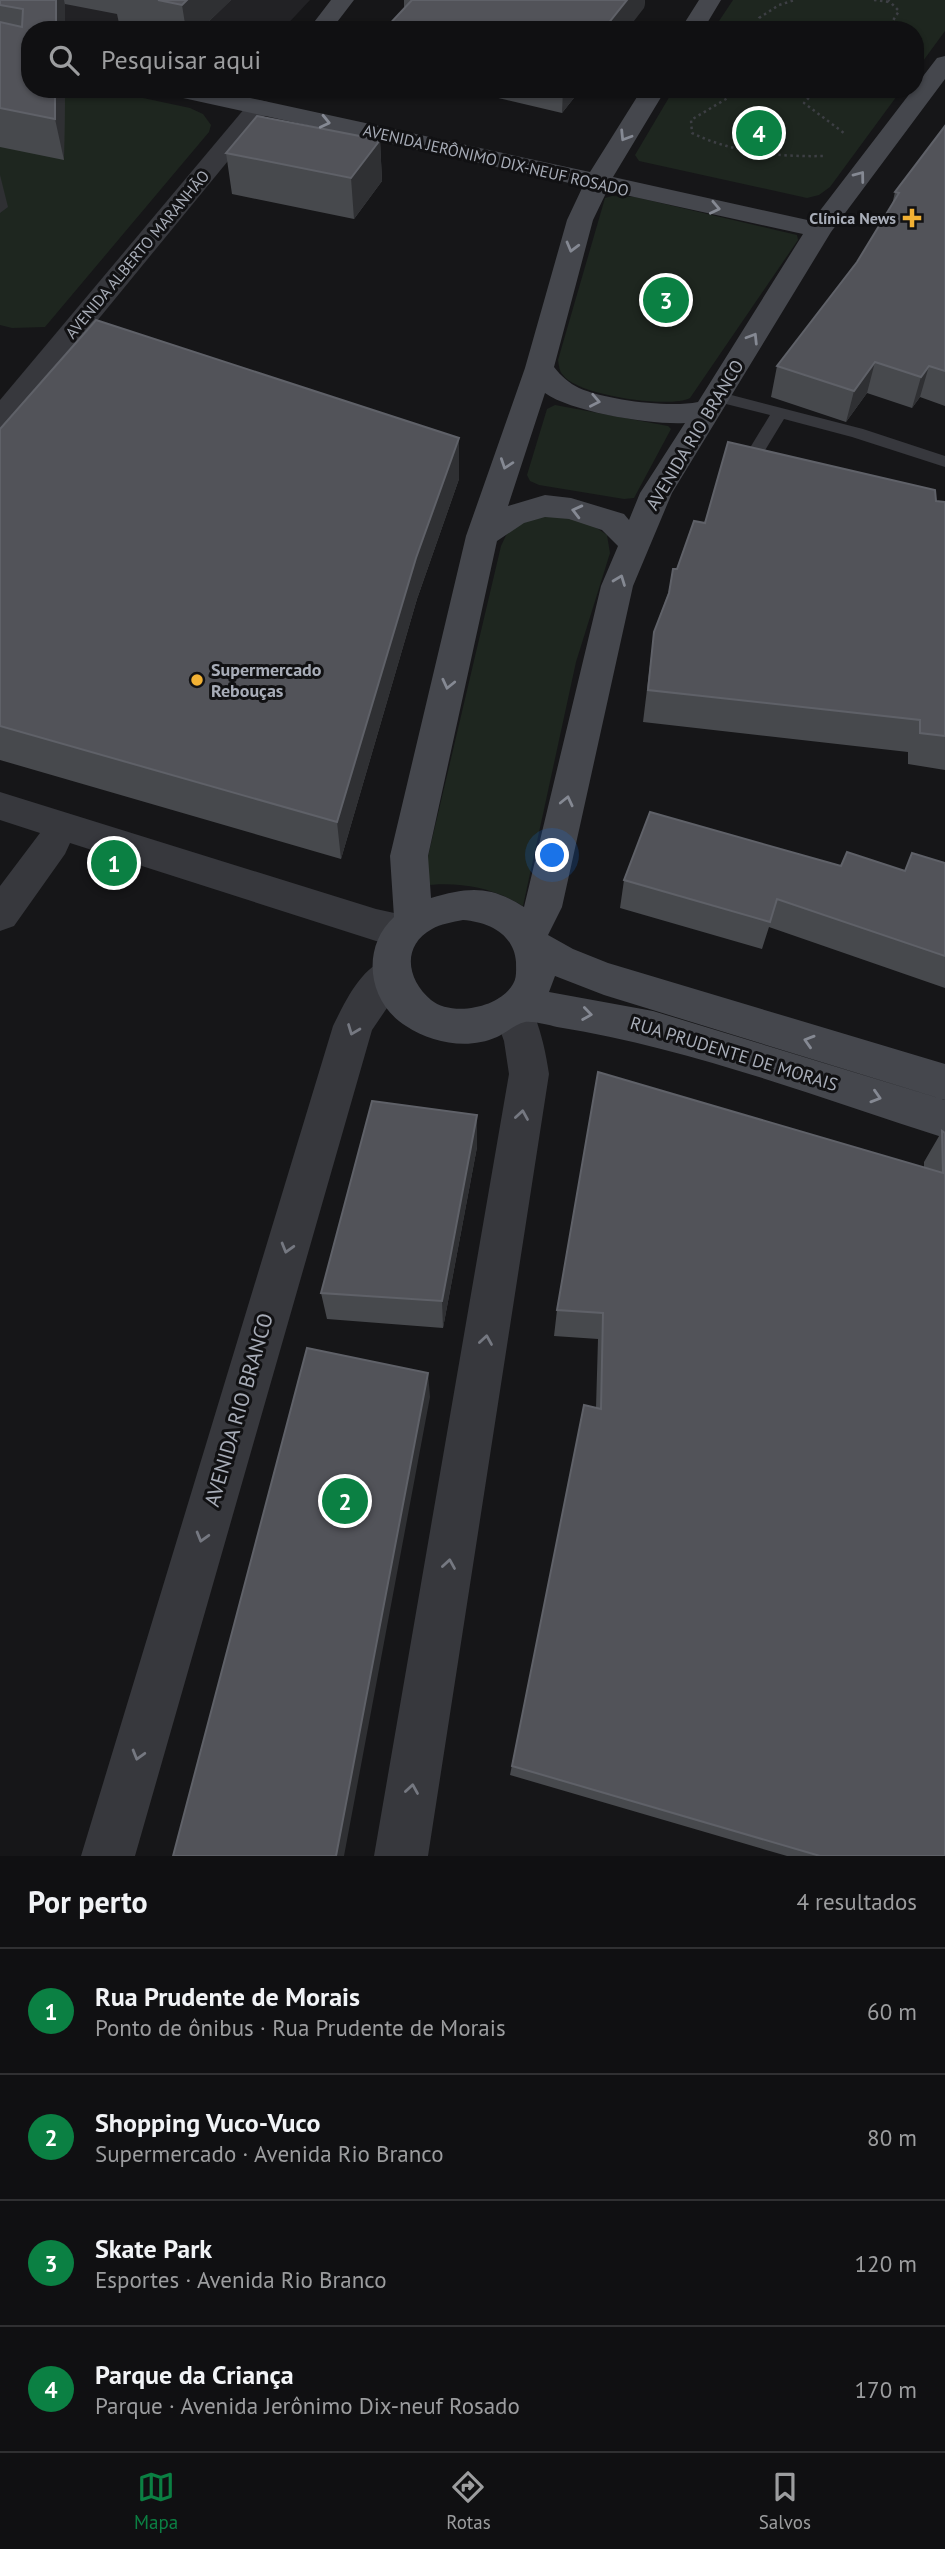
<!DOCTYPE html>
<html lang="pt">
<head>
<meta charset="utf-8">
<style>
  body { margin:0; font-family:"PT Sans",sans-serif; background:#1e1e20; color:#f1f3f6 }
  .you { position:absolute; left:553px; top:856px; width:24px; height:24px; margin:-18px; border:5px solid #fff; border-radius:50%; background:#1a73e8; box-shadow:0 0 0 10px #1a73e833 }
  .badge { display:grid; place-items:center; width:46px; height:46px; border-radius:50%; background:#0b8043; color:#fff; font-size:23px; font-weight:700 }
  .pin { position:absolute; translate:-50% -50%; border:4px solid #fff; box-shadow:0 2px 7px #0006 }
  .list { margin:0; padding:0; list-style:none }
  h2 { display:flex; justify-content:space-between; align-items:center; height:91px; margin:0; padding:0 28px; font-size:30px }
  h2 small { font-size:23px; font-weight:400; color:#9c9d9f }
  .list li { display:grid; grid-template-columns:46px 1fr auto; gap:21px; align-items:center; box-sizing:border-box; height:126px; padding:0 28px; border-top:2px solid #303032 }
  .list b { display:block; font-size:26px; white-space:nowrap }
  .list p { margin:0; font-size:23px; white-space:nowrap; color:#9c9d9f }
  .list em { font-size:23px; font-style:normal; color:#9c9d9f }
  .icon { flex:none; width:38px; height:38px; fill:none; stroke:currentColor; stroke-width:2; stroke-linecap:round; stroke-linejoin:round }
  .map { position:relative; flex:none; width:945px; height:1856px; overflow:hidden }
  .search { position:absolute; background:#101012; box-shadow:0 2px 5px #0004; left:21px; right:21px; top:21px; height:77px; display:flex; align-items:center; gap:18px; box-sizing:border-box; padding:0 24px; border-radius:28px; color:#9c9d9f; font-size:26px }
  .sheet { height:595px; background:#101012 }
  nav { display:flex; justify-content:space-around; align-items:center; box-sizing:border-box; height:98px; border-top:2px solid #303032; background:#101012; font-size:19px; color:#9c9d9f }
  nav a { display:grid; justify-items:center; gap:4px }
  nav .on { color:#0b8043 }
  .map>svg:first-child { display:block }
</style>
</head>
<body>
<div class="map">
<svg width="945" height="1856" viewBox="0 0 945 1856">
  <rect width="100%" height="100%" fill="#161618"/>
  <path fill="#222225" d="M0 0H310L282 30H53Z"/>
  <path fill="#1e261f" d="M733 0H945V31L915 72V30H713Z
    M0 67 30 89H101L190 108 203 114 211 125 209 132 45 327 12 328 0 325Z
    M674 89H902L830 187 819 195 807 198 639 161 635 155Z
    M612 196 635 197 797 235 798 240 690 398C669 409 576 395 563 375 559 371 559 365 558 360L605 198Z
    M555 405 668 426 671 429 634 498 624 499 539 485 530 481 527 475 547 409Z
    M529 516C558 517 583 516 607 535L610 553 576 662 523 906C492 887 457 881 421 886L501 546 510 527Z"/>
  <g fill="none" stroke-linecap="round" stroke-linejoin="round">
    <path stroke="#3d3f44" stroke-width="2.5" stroke-dasharray="2.5 3.5" stroke-linecap="butt" d="M874 0 889 2
      M758 30 759 18 779 5 795 0
      M887 30 899 11 888 0
      M748 89 741 90 691 120 692 133C733 153 780 157 825 156
      M760 89 784 93 786 89
      M817 89 804 103 844 133"/>
    <path fill="#37383d" fill-rule="evenodd" d="M716 391 863 429 945 456V467L852 437 784 419 756 465H744L742 461 770 415 710 400 708 396Z"/>
    <path fill="#37383d" fill-rule="evenodd" d="M0 792 376 909 417 918 422 929 417 940 403 945 376 941 70 843 65 854 14 926 0 931V886L40 833 0 820Z
      M390 957 404 962 410 974 372 1030 135 1856H81L333 1026C346 1000 361 967 390 957Z
      M513 993 527 998C539 1023 545 1047 549 1074L428 1856H374L509 1074 504 1041 493 1010 499 998Z"/>
    <path fill="#37383d" fill-rule="evenodd" d="M259 100 268 102 271 107 268 112 11 426 0 429V400L250 102Z"/>
    <path fill="#45474d" fill-rule="evenodd" d="M331 0H354L331 30H308Z
      M699 0H721L703 30H680Z
      M945 56V79L831 232 672 493 633 586 562 907 548 935 573 949 608 963 945 1064V1100L604 995 555 976 549 992 653 1011 945 1100V1138C817 1097 689 1048 557 1027 548 1025 534 1021 525 1022 516 1024 505 1033 497 1037 468 1050 432 1043 406 1026 367 1002 361 947 394 917L390 856 466 536 525 368 567 220 583 186 174 96 165 94 162 89H209L590 172 642 89H666L613 177 812 221 937 58ZM607 191 803 234 698 402C669 408 606 400 579 388 569 383 561 376 554 367L593 220ZM545 393C571 412 652 425 685 423L640 493 629 520 624 514 571 498 545 495 508 506ZM545 517 569 519 602 530 618 546 601 586 524 907C490 885 468 887 431 898L428 856 497 541 524 523ZM463 920C489 922 514 934 516 962 516 969 517 978 513 984 500 1008 452 1017 431 1000 407 980 401 946 432 929 440 924 453 922 463 920Z"/>
  </g>
  <path fill="#47494d" d="M0 0H231L200 30H126L120 28 117 14 65 4 64 160 0 147Z
    M404 0H645L644 8H404Z
    M460 89H581L562 113Z
    M945 126V406L920 397 912 408 867 393 846 422 771 397 777 366 857 262 892 205 895 192Z
    M380 140 382 181 354 219 232 194 226 153Z
    M0 429 459 479 417 599 341 859 0 760Z
    M936 501 945 502V770L908 764V752L643 722 654 632 677 569 705 523Z
    M945 863V988L769 927 762 949 620 908 624 880 841 866 905 871Z
    M477 1115V1147L443 1328 327 1319 321 1293Z
    M942 1131 945 1856H787L510 1775 584 1405 596 1408 598 1339 554 1336 557 1310 924 1168V1162Z"/>
  <path fill="#2f3033" d="M56 0H64L65 5V30H56Z
    M187 0H231L200 30H186L182 5Z
    M627 0H645L644 8 627 30H603Z
    M55 89H65L64 160 55 119Z
    M563 89H581L562 113Z
    M380 140 382 181 354 219 351 178Z
    M0 175 8 207 0 213Z
    M875 362 867 393 846 422 854 391Z
    M929 366 920 397 912 408 921 377Z
    M459 438V479L417 599 341 859 337 822 416 558Z
    M477 1115V1147L443 1328 442 1301Z
    M428 1373 430 1397 344 1856H336Z"/>
  <path fill="#525359" stroke="#5f6168" stroke-width="2" d="M0 0H56V30H30V89H55V119L0 108V22L22 27 23 9 0 5Z
    M158 0H187L182 5Z
    M412 0H627L603 30H384Z
    M257 116 380 140 351 178 226 153Z
    M945 126V371L929 366 921 377 875 362 854 391 777 366 857 262 899 193 895 192Z
    M96 320 459 438 416 558 337 822 0 726V429Z
    M728 442 935 490 936 501 945 502V736L920 733V720L648 690 654 632 669 593 673 569H677L694 521 705 523Z
    M650 812 841 866 847 852 905 871 912 853 945 863V956L777 899 770 922 624 880Z
    M598 1072 943 1173 942 1131 945 1133V1856H820L512 1766 584 1405 601 1409 603 1313 557 1310Z
    M372 1101 477 1115 442 1301 321 1293Z
    M307 1348 428 1373 336 1856H173Z"/>
  <defs><path id="oneway-chevron" d="M-2-3.5L2.5 0L-2 3.5" fill="none" stroke-width="1.6" stroke-linecap="round" stroke-linejoin="round" transform="scale(1.75)"/></defs>
  <g stroke="#858993">
    <use href="#oneway-chevron" transform="translate(325 122) rotate(13)"/>
    <use href="#oneway-chevron" transform="translate(625 136) rotate(122)"/>
    <use href="#oneway-chevron" transform="translate(860 176) rotate(-53)"/>
    <use href="#oneway-chevron" transform="translate(715 208) rotate(12)"/>
    <use href="#oneway-chevron" transform="translate(572 247) rotate(105)"/>
    <use href="#oneway-chevron" transform="translate(753 338) rotate(-58)"/>
    <use href="#oneway-chevron" transform="translate(595 401) rotate(11)"/>
    <use href="#oneway-chevron" transform="translate(506 464) rotate(109)"/>
    <use href="#oneway-chevron" transform="translate(577 511) rotate(-166)"/>
    <use href="#oneway-chevron" transform="translate(620 580) rotate(-69)"/>
    <use href="#oneway-chevron" transform="translate(448 684) rotate(103)"/>
    <use href="#oneway-chevron" transform="translate(567 801) rotate(-77)"/>
    <use href="#oneway-chevron" transform="translate(587 1014) rotate(8)"/>
    <use href="#oneway-chevron" transform="translate(809 1041) rotate(-163)"/>
    <use href="#oneway-chevron" transform="translate(876 1097) rotate(17)"/>
  </g>
  <g stroke="#757881">
    <use href="#oneway-chevron" transform="translate(353 1030) rotate(111)"/>
    <use href="#oneway-chevron" transform="translate(522 1115) rotate(-81)"/>
    <use href="#oneway-chevron" transform="translate(287 1248) rotate(106)"/>
    <use href="#oneway-chevron" transform="translate(486 1340) rotate(-81)"/>
    <use href="#oneway-chevron" transform="translate(202 1537) rotate(106)"/>
    <use href="#oneway-chevron" transform="translate(449 1564) rotate(-81)"/>
    <use href="#oneway-chevron" transform="translate(138 1755) rotate(106)"/>
    <use href="#oneway-chevron" transform="translate(412 1789) rotate(-81)"/>
  </g>
  <g fill="#f2b134" stroke="#111113" stroke-width="2.5">
    <path d="M908.5 207.5h7v7h7v7h-7v7h-7v-7h-7v-7h7z"/>
    <circle cx="197" cy="680" r="7"/>
  </g>
  <g text-anchor="middle" stroke-width="6" stroke-linejoin="round" paint-order="stroke">
    <g font-size="16" fill="#a8adb8" stroke="#111113">
      <text transform="translate(496 160) rotate(13)" y="6">AVENIDA JERÔNIMO DIX-NEUF ROSADO</text>
      <text transform="translate(137 254) rotate(-50)" y="6">AVENIDA ALBERTO MARANHÃO</text>
    </g>
    <g font-size="16" font-weight="bold" fill="#a8adb8" stroke="#111113" text-anchor="end">
      <text x="896" y="224">Clínica News</text>
    </g>
    <g font-size="18" fill="#a8adb8" stroke="#111113">
      <text transform="translate(695 435) rotate(-59)" y="6">AVENIDA RIO BRANCO</text>
      <text transform="translate(734 1054) rotate(17)" y="6">RUA PRUDENTE DE MORAIS</text>
    </g>
    <g font-size="18" font-weight="bold" fill="#a8adb8" stroke="#111113" text-anchor="start">
      <text x="211" y="676">Supermercado<tspan x="211" dy="21">Rebouças</tspan></text>
    </g>
    <g font-size="21" fill="#a8adb8" stroke="#111113">
      <text transform="translate(239 1410) rotate(-74)" y="7">AVENIDA RIO BRANCO</text>
    </g>
  </g>
</svg>
<div class="you"></div>
<div class="pin badge" style="left:114px;top:863px">1</div>
<div class="pin badge" style="left:345px;top:1501px">2</div>
<div class="pin badge" style="left:666px;top:300px">3</div>
<div class="pin badge" style="left:759px;top:133px">4</div>
<div class="search"><svg class="icon" aria-label="search" viewBox="0 0 24 24"><circle cx="10" cy="10" r="6"/><path d="M15 15l6 6"/></svg>Pesquisar aqui</div>
</div>
<section class="sheet">
<h2>Por perto<small>4 resultados</small></h2>
<ul class="list">
<li><span class="badge">1</span><div><b>Rua Prudente de Morais</b><p>Ponto de ônibus · Rua Prudente de Morais</p></div><em>60 m</em></li>
<li><span class="badge">2</span><div><b>Shopping Vuco-Vuco</b><p>Supermercado · Avenida Rio Branco</p></div><em>80 m</em></li>
<li><span class="badge">3</span><div><b>Skate Park</b><p>Esportes · Avenida Rio Branco</p></div><em>120 m</em></li>
<li><span class="badge">4</span><div><b>Parque da Criança</b><p>Parque · Avenida Jerônimo Dix-neuf Rosado</p></div><em>170 m</em></li>
</ul>
</section>
<nav>
<a class="on"><svg class="icon" aria-label="map" viewBox="0 0 24 24"><path d="M3 6l6-2 6 2 6-2v14l-6 2-6-2-6 2zM9 4v14M15 6v14"/></svg>Mapa</a>
<a><svg class="icon" aria-label="directions" viewBox="0 0 24 24"><path d="M12 3l9 9-9 9-9-9zM9 14v-3h6M13 9l2 2-2 2"/></svg>Rotas</a>
<a><svg class="icon" aria-label="saved" viewBox="0 0 24 24"><path d="M7 4h10v16l-5-4-5 4z"/></svg>Salvos</a>
</nav>
</body>
</html>
